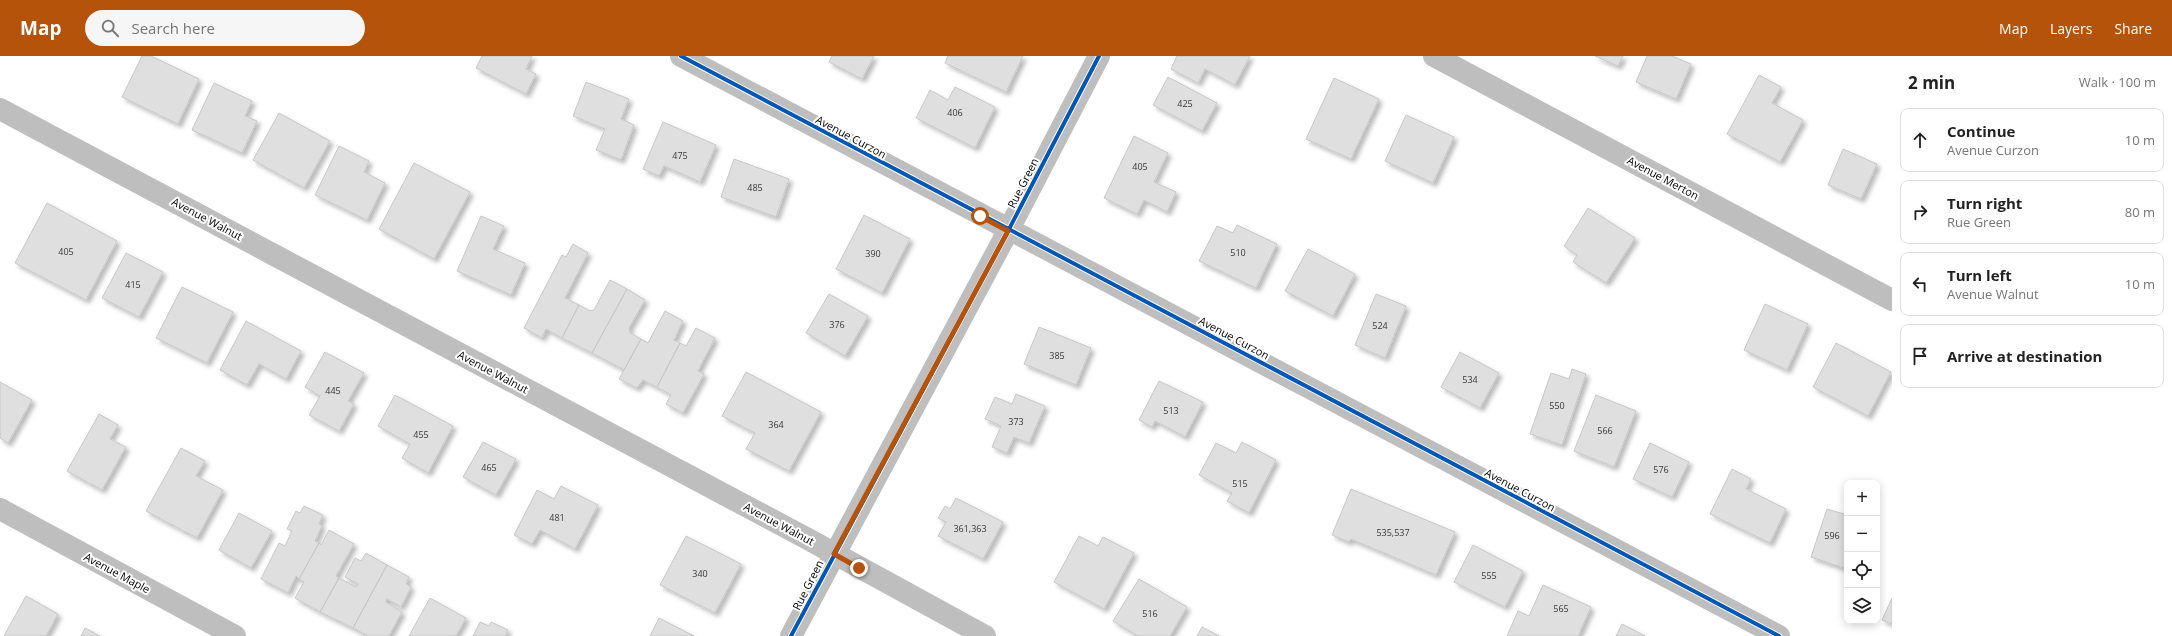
<!DOCTYPE html>
<html lang="en">
<head>
<meta charset="utf-8">
<style>
  body { margin:0; font-family:"Open Sans",sans-serif; background:#f6f6f6; color:#222 }
  .controls { position:absolute; right:12px; bottom:12px; display:grid; overflow:hidden; border-radius:8px; box-shadow:0 2px 10px #0003 }
  .controls button { width:36px; height:36px; display:grid; place-items:center; padding:0; border:0; border-bottom:1px solid #e0e0e0; background:#fff; color:#222; font:20px sans-serif }
  .stop { position:absolute; width:12px; height:12px; margin:-9px; border:3px solid #b45309; border-radius:50%; background:#fff }
  .stop.end { background:#b45309; border-color:#fff; box-shadow:0 1px 4px #0008 }
  .list { margin:0; padding:0; list-style:none }
  h2 { display:flex; justify-content:space-between; align-items:center; height:52px; margin:0; padding:0 16px; font-size:17px }
  h2 small { font-size:13px; font-weight:400; color:#767676 }
  .list li { display:grid; grid-template-columns:26px 1fr auto; gap:12px; align-items:center; box-sizing:border-box; height:64px; margin:0 8px 8px; padding:0 8px; border:1px solid #e0e0e0; border-radius:8px }
  .list b { display:block; font-size:15px; white-space:nowrap }
  .list p { margin:0; font-size:13px; white-space:nowrap; color:#767676 }
  .list em { font-size:13px; font-style:normal; color:#767676 }
  .icon { flex:none; width:22px; height:22px; fill:none; stroke:currentColor; stroke-width:2; stroke-linecap:round; stroke-linejoin:round }
  .map { position:relative; flex:none; width:1892px; height:580px; overflow:hidden }
  header { display:flex; align-items:center; gap:24px; box-sizing:border-box; height:56px; padding:0 20px; background:#b45309; color:#fff }
  header strong { font-size:19px }
  nav { display:flex; gap:22px; margin-inline-start:auto; font-size:14px }
  .search { width:280px; height:36px; background:#f6f6f6; display:flex; align-items:center; gap:10px; box-sizing:border-box; padding:0 14px; border-radius:22px; color:#767676; font-size:15px }
  main { display:flex }
  aside { flex:1; background:#fff }
  .map>svg:first-child { display:block }
</style>
</head>
<body>
<header>
<strong>Map</strong>
<div class="search"><svg class="icon" aria-label="search" viewBox="0 0 24 24"><circle cx="10" cy="10" r="6"/><path d="M15 15l6 6"/></svg>Search here</div>
<nav><a>Map</a><a>Layers</a><a>Share</a></nav>
</header>
<main>
<div class="map">
<svg width="1892" height="580" viewBox="0 0 1892 580">
  <defs>
    <filter id="shadow"><feDropShadow dx="3.5" dy="3.5" stdDeviation="2" flood-color="#0004"/></filter>
  </defs>
  <rect width="100%" height="100%" fill="#fff"/>
  <path fill="#dfdfdf" stroke="#c7c7c7" filter="url(#shadow)" d="M142 0H151L199 23 178 68 122 41Z
    M482 0H532L526 13 536 18 526 38 476 12Z
    M832 0H874L862 23 829 6Z
    M948 0H1023L1006 36 945 7Z
    M1177 0H1250L1235 29 1205 13 1198 27 1171 13Z
    M1595 0H1623L1618 10Z
    M1647 0H1672L1691 8 1676 43 1636 26Z
    M1759 19 1781 31 1772 47 1803 64 1780 106 1727 78Z
    M1168 21 1217 47 1202 75 1153 49Z
    M1334 22 1379 43 1351 103 1306 83Z
    M586 26 629 43 621 63 634 69 621 104 596 94 605 73 573 60Z
    M214 27 252 45 245 60 257 65 242 97 192 74Z
    M955 31 995 51 975 92 916 62 930 34 948 44Z
    M279 57 330 85 304 132 253 104Z
    M1406 59 1454 81 1433 127 1385 105Z
    M663 66 716 89 700 126 664 110 659 120 643 113Z
    M1134 80 1168 97 1154 126 1176 136 1167 156 1144 144 1137 158 1104 142Z
    M339 90 369 105 364 116 385 127 367 164 315 139Z
    M1843 93 1877 108 1861 143 1828 129Z
    M734 103 789 123 776 161 721 141Z
    M414 107 470 136 434 203 379 173Z
    M47 147 117 185 86 244 15 207Z
    M1588 152 1635 182 1606 227 1573 206 1577 199 1564 190Z
    M864 159 910 183 882 237 836 213Z
    M481 160 504 170 493 193 525 207 511 239 457 215Z
    M1237 169 1277 188 1256 232 1199 205 1217 170 1233 177Z
    M573 188 588 197 565 242 579 249 562 282 546 273 542 282 524 272 562 199 566 201Z
    M1308 193 1355 218 1333 260 1285 235Z
    M126 197 163 216 139 261 102 242Z
    M610 224 627 233 592 297 562 282 579 249 590 255 594 254Z
    M182 231 233 256 207 307 156 282Z
    M627 233 645 244 629 272 630 277 641 283 624 314 592 297Z
    M829 238 868 260 845 300 806 277Z
    M1376 238 1406 250 1385 302 1355 289Z
    M1765 248 1808 268 1787 314 1744 294Z
    M665 255 683 265 674 284 680 287 657 331 643 324 637 332 619 323 641 283 648 287Z
    M246 265 301 295 286 323 259 308 247 329 220 314Z
    M1039 271 1091 292 1076 329 1024 308Z
    M696 272 715 282 698 315 704 318 683 357 666 348 671 339 657 331 680 287 686 290Z
    M1836 287 1891 316 1868 360 1813 331Z
    M325 296 364 317 348 345 354 348 339 375 309 359 320 340 305 331Z
    M1460 296 1499 317 1480 352 1441 331Z
    M1572 313 1586 318 1562 389 1530 378 1551 317 1569 323Z
    M746 316 821 356 789 415 746 393 755 377 722 360Z
    M1159 325 1203 346 1185 381 1155 365 1152 371 1139 364Z
    M0 326 32 344 8 387 0 382Z
    M1016 338 1045 350 1029 387 1014 381 1007 397 992 391 1001 370 985 363 995 341 1012 348Z
    M395 339 453 370 428 417 402 402 410 388 378 370Z
    M1596 339 1636 355 1614 411 1574 395Z
    M99 358 118 369 110 383 126 391 102 434 67 415Z
    M483 386 516 403 496 439 463 421Z
    M1242 386 1276 404 1249 457 1227 445 1232 437 1199 419 1216 387 1236 397Z
    M1650 387 1689 406 1672 441 1633 423Z
    M181 392 205 405 196 420 223 434 197 482 146 455Z
    M1732 413 1751 423 1746 433 1786 453 1770 487 1710 458Z
    M561 430 598 449 575 493 540 474 532 488 514 479 537 434 554 443Z
    M1351 433 1455 476 1436 519 1351 483 1349 486 1332 479Z
    M956 442 1003 466 983 503 938 480 946 466 938 462 945 450 950 453Z
    M304 450 323 459 319 468 322 470 315 485 319 487 299 523 296 520 288 537 261 523 279 487 285 490 292 475 287 473 296 455 300 457Z
    M1827 453 1847 459V513L1811 501Z
    M239 457 272 475 251 512 219 494Z
    M329 474 354 488 336 520 339 522 320 556 295 542 304 526 299 523 319 487 321 489Z
    M686 480 741 508 715 557 660 529Z
    M1079 480 1098 490 1103 481 1134 497 1104 553 1054 526Z
    M1473 489 1523 515 1505 551 1454 526Z
    M366 497 387 509 353 572 320 556 339 522 356 531 358 528 345 521 355 502 361 505Z
    M387 509 409 521 406 528 411 531 401 551 387 543 386 546 402 556 389 580H368L353 572Z
    M1139 523 1187 551 1170 580H1138L1113 565Z
    M1543 529 1591 551 1578 580H1507L1518 555 1529 560Z
    M26 540 58 558 46 580H4Z
    M430 542 466 562 456 580H409Z
    M1892 542V568L1882 564Z
    M659 562 694 580H650Z
    M480 566 489 570 491 566 508 574 505 580H473Z
    M1622 568 1645 580H1616Z
    M1202 571 1219 580H1197Z
    M85 572 100 580H81Z"/>
  <g fill="none" stroke-linecap="round" stroke-linejoin="round">
    <path stroke="#bebebe" stroke-width="22" d="M681 0 1779 580
      M1434 0 1892 244
      M0 53 806 482 985 580
      M0 453 235 580
      M791 580 1008 175 1099 0"/>
    <defs>
      <path id="cycleway" d="M681 0 1779 580
        M791 580 1008 175 1099 0"/>
    </defs>
    <use href="#cycleway" stroke="#fff" stroke-width="6"/>
    <use href="#cycleway" stroke="#0057b8" stroke-width="4"/>
  </g>
  <g fill="none" stroke-linecap="round" stroke-linejoin="round">
    <path stroke="#b45309" stroke-width="5" d="M859 512 834 498 1008 175 980 160"/>
  </g>
  <g text-anchor="middle" stroke-width="4" stroke-linejoin="round" paint-order="stroke">
    <g font-size="9" fill="#383838">
      <text x="1185" y="51">425</text>
      <text x="955" y="60">406</text>
      <text x="680" y="103">475</text>
      <text x="1140" y="114">405</text>
      <text x="755" y="135">485</text>
      <text x="66" y="199">405</text>
      <text x="1238" y="200">510</text>
      <text x="873" y="201">390</text>
      <text x="133" y="232">415</text>
      <text x="837" y="272">376</text>
      <text x="1380" y="273">524</text>
      <text x="1057" y="303">385</text>
      <text x="1470" y="327">534</text>
      <text x="333" y="338">445</text>
      <text x="1557" y="353">550</text>
      <text x="1171" y="358">513</text>
      <text x="1016" y="369">373</text>
      <text x="776" y="372">364</text>
      <text x="1605" y="378">566</text>
      <text x="421" y="382">455</text>
      <text x="489" y="415">465</text>
      <text x="1661" y="417">576</text>
      <text x="1240" y="431">515</text>
      <text x="557" y="465">481</text>
      <text x="970" y="476">361,363</text>
      <text x="1393" y="480">535,537</text>
      <text x="1832" y="483">596</text>
      <text x="700" y="521">340</text>
      <text x="1489" y="523">555</text>
      <text x="1561" y="556">565</text>
      <text x="1150" y="561">516</text>
    </g>
    <g font-size="11" fill="#000" stroke="#fff">
      <text transform="translate(851 81) rotate(28)" y="4">Avenue Curzon</text>
      <text transform="translate(1663 122) rotate(28)" y="4">Avenue Merton</text>
      <text transform="translate(1023 127) rotate(-63)" y="4">Rue Green</text>
      <text transform="translate(207 163) rotate(28)" y="4">Avenue Walnut</text>
      <text transform="translate(1234 282) rotate(28)" y="4">Avenue Curzon</text>
      <text transform="translate(493 316) rotate(28)" y="4">Avenue Walnut</text>
      <text transform="translate(1520 434) rotate(28)" y="4">Avenue Curzon</text>
      <text transform="translate(779 468) rotate(28)" y="4">Avenue Walnut</text>
      <text transform="translate(117 517) rotate(28)" y="4">Avenue Maple</text>
      <text transform="translate(808 529) rotate(-63)" y="4">Rue Green</text>
    </g>
  </g>
</svg>
<div class="controls">
<button>+</button>
<button>−</button>
<button><svg class="icon" aria-label="locate" viewBox="0 0 24 24"><circle cx="12" cy="12" r="6"/><path d="M12 2v4M12 18v4M2 12h4M18 12h4"/></svg></button>
<button><svg class="icon" aria-label="layers" viewBox="0 0 24 24"><path d="M12 4l9 5-9 5-9-5zM3 14l9 5 9-5"/></svg></button>
</div>
<div class="stop" style="left:980px;top:160px"></div>
<div class="stop end" style="left:859px;top:512px"></div>
</div>
<aside>
<h2>2 min<small>Walk · 100 m</small></h2>
<ul class="list">
<li><svg class="icon" aria-label="ahead" viewBox="0 0 24 24"><path d="M12 20V5M6 11l6-6 6 6"/></svg><div><b>Continue</b><p>Avenue Curzon</p></div><em>10 m</em></li>
<li><svg class="icon" aria-label="right" viewBox="0 0 24 24"><path d="M7 20v-9h11M14 6l5 5-5 5"/></svg><div><b>Turn right</b><p>Rue Green</p></div><em>80 m</em></li>
<li><svg class="icon" aria-label="left" viewBox="0 0 24 24"><path d="M17 20v-9H6M10 6l-5 5 5 5"/></svg><div><b>Turn left</b><p>Avenue Walnut</p></div><em>10 m</em></li>
<li><svg class="icon" aria-label="arrive" viewBox="0 0 24 24"><path d="M6 21V4h12l-3 4 3 4H6"/></svg><div><b>Arrive at destination</b></div></li>
</ul>
</aside>
</main>
</body>
</html>
